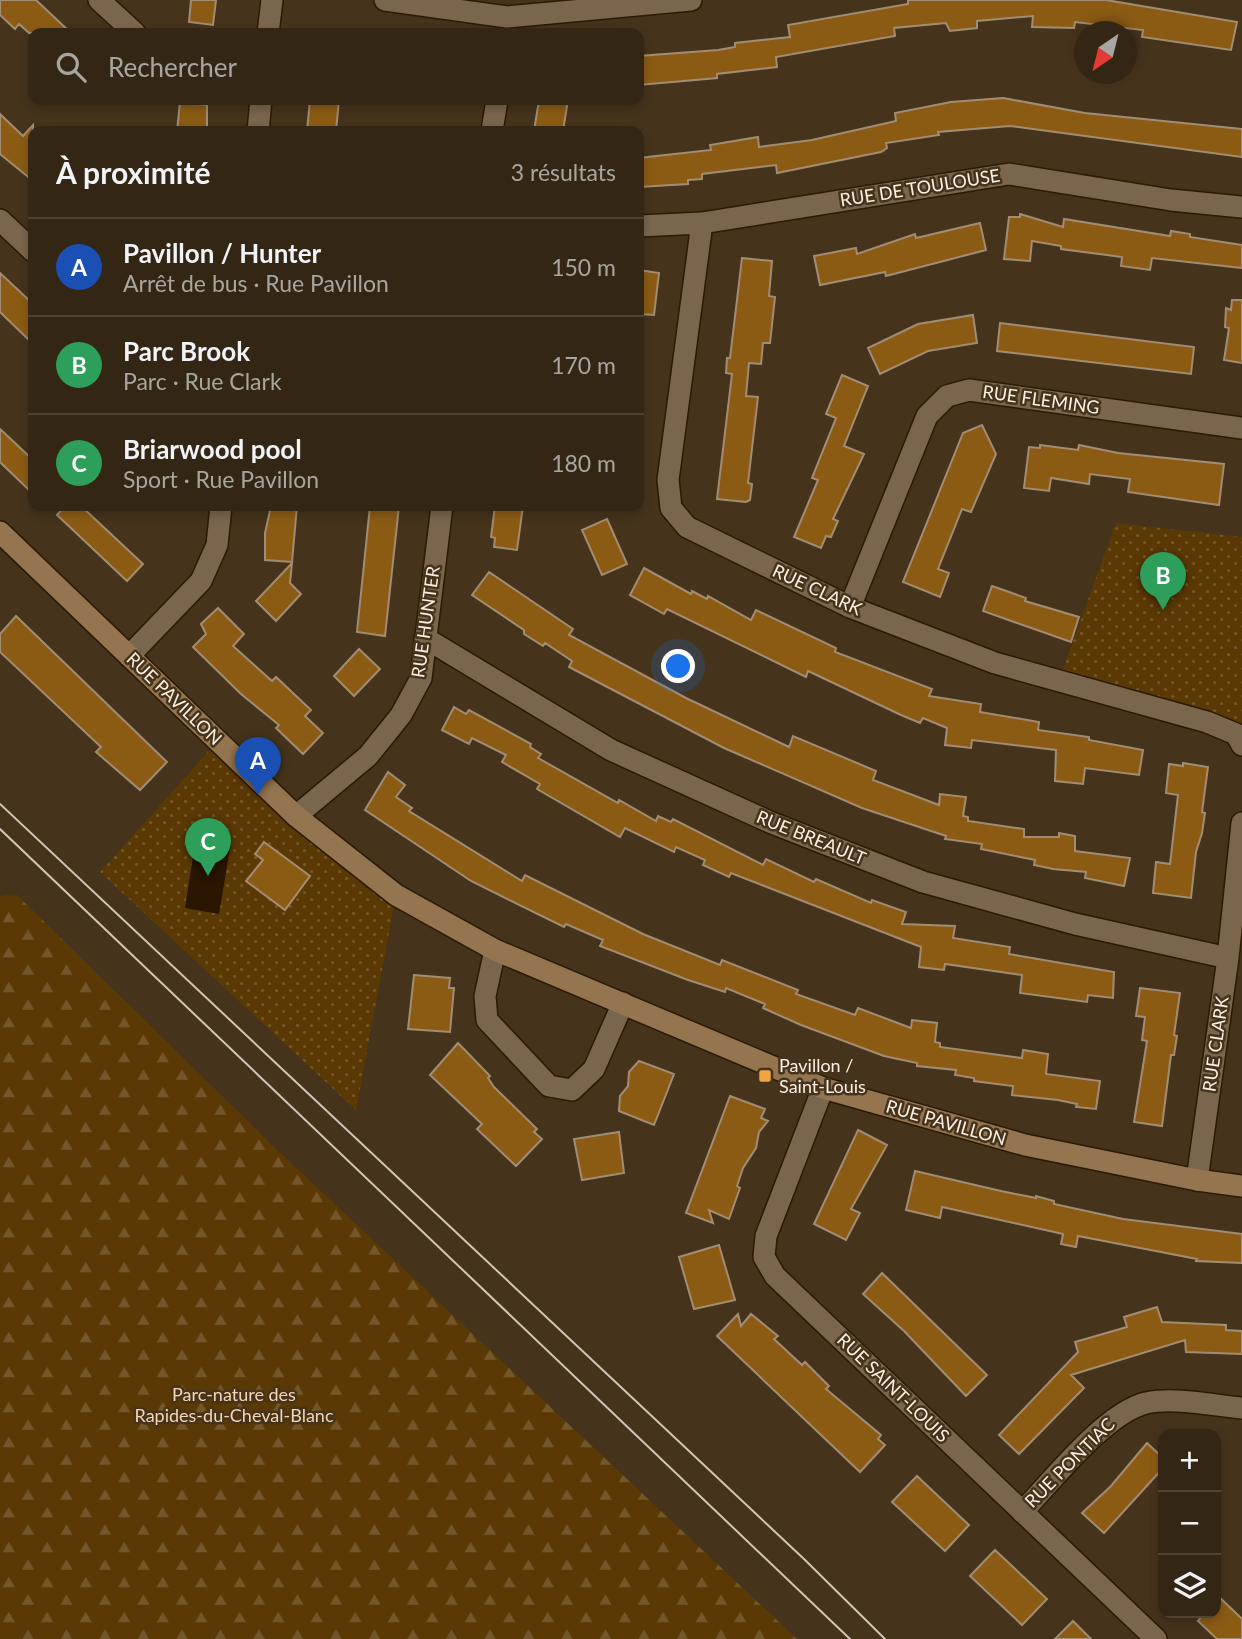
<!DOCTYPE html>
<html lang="fr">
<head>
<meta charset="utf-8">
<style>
  body { margin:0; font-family:Lato,sans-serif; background:#3c2e1e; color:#f1f3f6 }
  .controls { position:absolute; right:21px; bottom:21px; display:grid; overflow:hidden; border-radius:14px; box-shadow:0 4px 10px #0003 }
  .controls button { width:63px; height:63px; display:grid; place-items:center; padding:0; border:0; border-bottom:2px solid #4e4334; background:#342615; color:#f1f3f6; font:35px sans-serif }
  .compass { position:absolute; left:1074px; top:21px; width:63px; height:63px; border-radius:50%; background:#342615; box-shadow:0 4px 10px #0003; rotate:215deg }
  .you { position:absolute; left:679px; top:667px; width:24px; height:24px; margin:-18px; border:5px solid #fff; border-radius:50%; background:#1a73e8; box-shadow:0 0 0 10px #1a73e833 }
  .badge { display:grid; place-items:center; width:46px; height:46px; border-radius:50%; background:#8bbbb9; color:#fff; font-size:23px; font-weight:700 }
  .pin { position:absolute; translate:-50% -58px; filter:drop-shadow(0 2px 4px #0008) }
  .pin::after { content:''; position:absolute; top:37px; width:24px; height:21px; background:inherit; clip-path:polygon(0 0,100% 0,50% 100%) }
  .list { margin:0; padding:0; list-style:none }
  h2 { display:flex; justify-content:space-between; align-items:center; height:91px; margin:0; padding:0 28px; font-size:30px }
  h2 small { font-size:23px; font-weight:400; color:#a9a5a0 }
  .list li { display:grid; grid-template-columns:46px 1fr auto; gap:21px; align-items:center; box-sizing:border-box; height:98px; padding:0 28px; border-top:2px solid #4e4334 }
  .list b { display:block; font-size:26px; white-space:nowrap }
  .list p { margin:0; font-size:23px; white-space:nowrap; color:#a9a5a0 }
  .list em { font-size:23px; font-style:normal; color:#a9a5a0 }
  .icon { flex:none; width:38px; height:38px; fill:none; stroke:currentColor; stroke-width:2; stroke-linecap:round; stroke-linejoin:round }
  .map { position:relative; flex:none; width:1242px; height:1639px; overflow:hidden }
  .search { position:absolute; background:#342615; box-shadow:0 4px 10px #0003; left:28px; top:28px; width:616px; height:77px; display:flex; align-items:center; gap:18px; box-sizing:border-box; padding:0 24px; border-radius:14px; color:#a9a5a0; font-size:26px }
  .panel { position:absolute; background:#342615; box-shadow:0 4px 10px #0003; left:28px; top:126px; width:616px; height:385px; border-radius:14px }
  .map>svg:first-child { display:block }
</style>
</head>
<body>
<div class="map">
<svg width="1242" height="1639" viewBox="0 0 1242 1639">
  <defs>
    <pattern id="green-dots" width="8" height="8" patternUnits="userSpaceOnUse" patternTransform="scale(1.75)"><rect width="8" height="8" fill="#5b3905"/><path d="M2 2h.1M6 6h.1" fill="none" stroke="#735629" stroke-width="1.8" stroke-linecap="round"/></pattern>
    <pattern id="forest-firs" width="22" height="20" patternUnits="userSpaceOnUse" patternTransform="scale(1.75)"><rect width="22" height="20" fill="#5b3905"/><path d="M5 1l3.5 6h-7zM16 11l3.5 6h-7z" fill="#735629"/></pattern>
  </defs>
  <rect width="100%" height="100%" fill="#45331c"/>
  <path fill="url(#green-dots)" d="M1116 523 1242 537V731L1058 683Z
    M218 741 396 895 356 1110 100 872Z"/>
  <path fill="url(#forest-firs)" d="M16 894 272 1145 797 1639H0V896Z"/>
  <path fill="#291500" d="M196 837 231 843 219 914 185 908Z"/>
  <path fill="#8b5b14" stroke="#a28c73" stroke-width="2" d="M0 0H36L71 33H29L19 24 15 29 0 15Z
    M191 0H216L213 25 189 22Z
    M908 0H1106L1237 22 1231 50 1142 37 1143 30 1075 22 1074 28 1032 27 1033 16 977 21V28L950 31 946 23 894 28 895 36 776 57 777 67 717 74V78L639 85V56L718 50 735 47V43L790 37 788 25 908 4Z
    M1003 98 1085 113 1242 129V157L1010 126 938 132 939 135 886 143 887 148 881 152 777 173 776 165 702 174V179L688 180V184L639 187V158L711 150 710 145 758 137 759 147 812 140 896 121 895 113 951 102Z
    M310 100H339L336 131H307Z
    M539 100H568L563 131H534Z
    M180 102 207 105V131H177Z
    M0 114 23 136 33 125V181L0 154Z
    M1020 214 1063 227 1064 219 1170 236 1171 231 1190 234V237L1242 245V268L1152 258 1150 270 1121 266 1122 257 1061 249V246L1032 241 1030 261 1004 259 1009 217H1020Z
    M980 223 986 250 886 276 885 272 820 285 814 256 856 248 857 254 915 234 916 238Z
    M742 258 772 261 769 296 775 297 770 343H763L761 364 749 363 746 396 758 397 748 483 752 484 750 500 746 502 717 499 732 374 726 373 727 358H730Z
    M639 270 659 273 654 315 639 314Z
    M0 273 33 304V344L0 312Z
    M1232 300H1242V363L1224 360 1229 328 1225 327 1226 308 1231 310Z
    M973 315 977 343 928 351 880 374 868 348 918 324Z
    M1000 323 1194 347 1191 374 997 351Z
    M842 375 868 386 844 446 864 454 833 519 838 521 831 537 826 536 821 548 794 537 818 480 812 478 836 418 826 414Z
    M982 425 996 454 971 512 962 509 938 569 949 573 940 597 903 582 963 433Z
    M0 429 33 460V494L0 462Z
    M1040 445 1078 450 1079 445 1118 453 1224 464 1219 505 1128 492 1130 479 1090 474 1089 484 1051 478 1049 491 1024 488 1029 447 1040 448Z
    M65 506H81L143 564 127 581 57 515Z
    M271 506H297L292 562 265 560V533Z
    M370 506H399L385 636 357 632Z
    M495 506H523L517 550 494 547 495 538 491 537Z
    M607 519 627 564 602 575 582 530Z
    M292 563 290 583 301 594 276 621 256 601Z
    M644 568 691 594 692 591 707 599 708 596 751 620 756 610 836 648 835 652 932 689 929 696 981 704 980 712 1039 722 1038 730 1089 737V740L1143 750 1139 775 1085 768 1083 784 1055 781 1056 750 972 740 971 748 945 745 947 728 923 718 920 723 901 715 808 671 806 677 667 609 664 614 630 595Z
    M489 572 573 629 569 635 686 698 789 747 793 736 876 771 873 780 939 805 940 794 966 797 963 816 968 817V821L1024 829V837H1059V833L1075 836V851L1130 858 1124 886 1085 878 1086 872 1053 869 1034 865 1035 860 981 849 982 844 945 839 946 836 862 808 724 748 569 667 572 661 545 643 543 646 524 634V630L472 595Z
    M992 586 1026 598 1025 601 1079 617 1071 642 983 611Z
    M218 608 244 634 233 646 272 681 276 677 311 710 305 716 323 733 303 754 276 728 279 725 241 694 193 647 206 634 201 624Z
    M16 616 167 762 140 790 96 752 101 747 0 652V634Z
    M359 649 380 669 354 696 334 676Z
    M454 707 466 714 469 710 531 744 530 747 541 754 538 758 618 803 619 800 656 821 658 816 671 822 673 819 763 865 766 859 814 882 816 879 871 903 872 900 906 912 902 924 955 926 953 938 1010 947 1009 954 1114 972 1113 998 1088 995 1087 1002 1020 993 1022 975 945 964 944 970 919 967 921 947 731 873 729 877 703 865 705 860 676 847 674 852 625 828 620 837 537 789 540 784 502 762 506 755 472 738 469 744 442 730Z
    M1183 763 1208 767 1202 812 1205 813 1202 833 1196 852 1191 898 1153 893 1156 862 1170 864 1178 795 1166 793 1169 764 1183 766Z
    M388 772 405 785 396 797 412 808 409 811 522 881 525 875 643 934 720 965 722 960 798 990 796 994 855 1015 858 1008 911 1028 912 1020 937 1023 935 1042 940 1043V1047L1022 1058 1023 1050 1048 1054 1046 1074 1100 1081 1096 1109 1076 1107 1077 1104 1058 1100 1012 1095 1013 1086 974 1081V1078L955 1075 956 1070 917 1066V1063L884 1056 801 1025 763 1008 765 1004 726 988 725 992 688 980 600 946 603 940 566 924 564 927 471 881 365 810Z
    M264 842 310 876 285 910 246 881 263 860 255 854Z
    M414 975 450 978 449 988H454L450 1032 408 1029Z
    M1140 988 1180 993 1174 1035 1177 1036 1174 1055H1171L1162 1126 1134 1122 1147 1041 1142 1040 1145 1017 1136 1016Z
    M458 1043 490 1076 488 1078 494 1087 537 1129 534 1132 542 1139 516 1166 477 1129 482 1124 430 1075Z
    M639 1061 674 1074 654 1125 619 1111 620 1096 628 1086 629 1072Z
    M730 1096 765 1109 761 1118 768 1121 759 1132 756 1148 743 1168 737 1186 740 1188 729 1219 709 1210 713 1223 686 1213Z
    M858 1130 887 1145 851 1209 860 1213 846 1240 814 1224Z
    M619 1132 624 1173 582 1180 574 1139Z
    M915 1171 1001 1191 1036 1198V1196L1054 1201V1204L1123 1219 1242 1234V1263L1196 1261 1197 1259 1078 1236 1076 1247 1061 1244 1063 1234 942 1207 940 1218 906 1210Z
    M719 1245 735 1300 694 1309 679 1257Z
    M882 1273 987 1375 966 1396 904 1331 863 1294Z
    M1157 1307 1162 1322 1226 1325V1330L1242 1331V1354L1186 1352 1185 1340 1071 1375 1084 1388 1019 1454 999 1435 1078 1352 1075 1342 1127 1327 1124 1317Z
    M738 1314 741 1326 751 1314 778 1336 774 1339 802 1365 805 1362 829 1386 826 1389 881 1435 878 1439 885 1445 860 1472 717 1336Z
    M1147 1443 1163 1458V1468L1104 1533 1082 1513 1111 1486Z
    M917 1476 969 1525 945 1551 892 1502Z
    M995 1550 1047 1599 1022 1625 970 1576Z
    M1216 1594 1242 1619V1639H1217L1198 1621 1204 1613H1216Z
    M1073 1621 1091 1639H1055Z"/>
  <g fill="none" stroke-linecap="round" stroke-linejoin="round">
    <defs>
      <path id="street" d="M99 0 135 33
        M385 0 507 17 691 0
        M268 33 272 0
        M258 131 261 100
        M492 131 497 100
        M0 220 33 251
        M702 223 668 480 671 508 687 527 850 607 995 663 1207 722 1236 734 1242 745
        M639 226 702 223 1009 174 1171 200 1242 207
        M850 607 927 416 947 396 969 390 1242 428
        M425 638 611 750 772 823 923 882 1075 924 1228 958
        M129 656 201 581 217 545 221 506
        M296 816 368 756 401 715 421 678 442 506
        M495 950 485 996 487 1020 549 1086 572 1090 594 1069 623 1003
        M823 1088 766 1236 764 1257 775 1276 1156 1639
        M1197 1180 1228 958 1242 823
        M1022 1512C1052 1481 1105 1413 1146 1403 1176 1397 1211 1405 1242 1408"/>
      <path id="secondary" d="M0 532 296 816 396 895 495 950 823 1088 1025 1145 1197 1180 1242 1186"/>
    </defs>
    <use href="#street" stroke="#2b1a04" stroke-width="24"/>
    <use href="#secondary" stroke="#2b1a04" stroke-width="24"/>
    <use href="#street" stroke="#7a654d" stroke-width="21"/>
    <use href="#secondary" stroke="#947550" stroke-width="21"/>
    <path stroke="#d2c5b6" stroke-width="2" d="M0 804 804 1559 885 1639
      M0 829 850 1639"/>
  </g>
  <rect fill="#f1a540" stroke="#45331c" stroke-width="2.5" x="758" y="1069" width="14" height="14" rx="3.5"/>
  <g text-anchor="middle" stroke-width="5" stroke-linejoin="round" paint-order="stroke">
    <g font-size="18" fill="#fbefe2" stroke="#45331c">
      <text transform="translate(920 188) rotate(-9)" y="6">RUE DE TOULOUSE</text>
      <text transform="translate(1041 400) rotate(8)" y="6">RUE FLEMING</text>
      <text transform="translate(817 590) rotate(25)" y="6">RUE CLARK</text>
      <text transform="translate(426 622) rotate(-82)" y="6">RUE HUNTER</text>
      <text transform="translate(174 699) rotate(44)" y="6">RUE PAVILLON</text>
      <text transform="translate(811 838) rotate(22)" y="6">RUE BREAULT</text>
      <text transform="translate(1216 1044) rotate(-82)" y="6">RUE CLARK</text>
      <text transform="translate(946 1123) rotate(16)" y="6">RUE PAVILLON</text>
      <text transform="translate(893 1388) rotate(44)" y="6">RUE SAINT-LOUIS</text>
      <text transform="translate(1070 1463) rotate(-45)" y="6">RUE PONTIAC</text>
    </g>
    <g font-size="18" fill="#fbefe2" stroke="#45331c" text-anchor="start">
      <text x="779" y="1072">Pavillon /<tspan x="779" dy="21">Saint-Louis</tspan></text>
    </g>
    <g font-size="18" fill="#f7d5ae" stroke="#45331c">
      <text x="234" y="1401">Parc-nature des<tspan x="234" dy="21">Rapides-du-Cheval-Blanc</tspan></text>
    </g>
  </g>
</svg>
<div class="controls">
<button>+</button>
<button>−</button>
<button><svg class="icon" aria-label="layers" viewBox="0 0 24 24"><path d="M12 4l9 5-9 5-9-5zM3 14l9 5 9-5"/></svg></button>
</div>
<svg class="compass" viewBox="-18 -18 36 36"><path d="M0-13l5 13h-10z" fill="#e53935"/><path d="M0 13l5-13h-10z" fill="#a9a5a0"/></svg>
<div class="you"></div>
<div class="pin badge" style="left:258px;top:795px;background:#1a4fb4">A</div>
<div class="pin badge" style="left:1163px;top:610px;background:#2e9e5b">B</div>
<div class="pin badge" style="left:208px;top:876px;background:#2e9e5b">C</div>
<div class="search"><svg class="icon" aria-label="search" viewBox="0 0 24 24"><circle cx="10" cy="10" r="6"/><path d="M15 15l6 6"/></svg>Rechercher</div>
<section class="panel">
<h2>À proximité<small>3 résultats</small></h2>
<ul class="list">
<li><span class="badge" style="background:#1a4fb4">A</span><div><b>Pavillon / Hunter</b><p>Arrêt de bus · Rue Pavillon</p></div><em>150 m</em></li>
<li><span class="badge" style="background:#2e9e5b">B</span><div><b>Parc Brook</b><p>Parc · Rue Clark</p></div><em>170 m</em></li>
<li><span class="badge" style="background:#2e9e5b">C</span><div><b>Briarwood pool</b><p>Sport · Rue Pavillon</p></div><em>180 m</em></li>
</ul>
</section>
</div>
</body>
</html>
